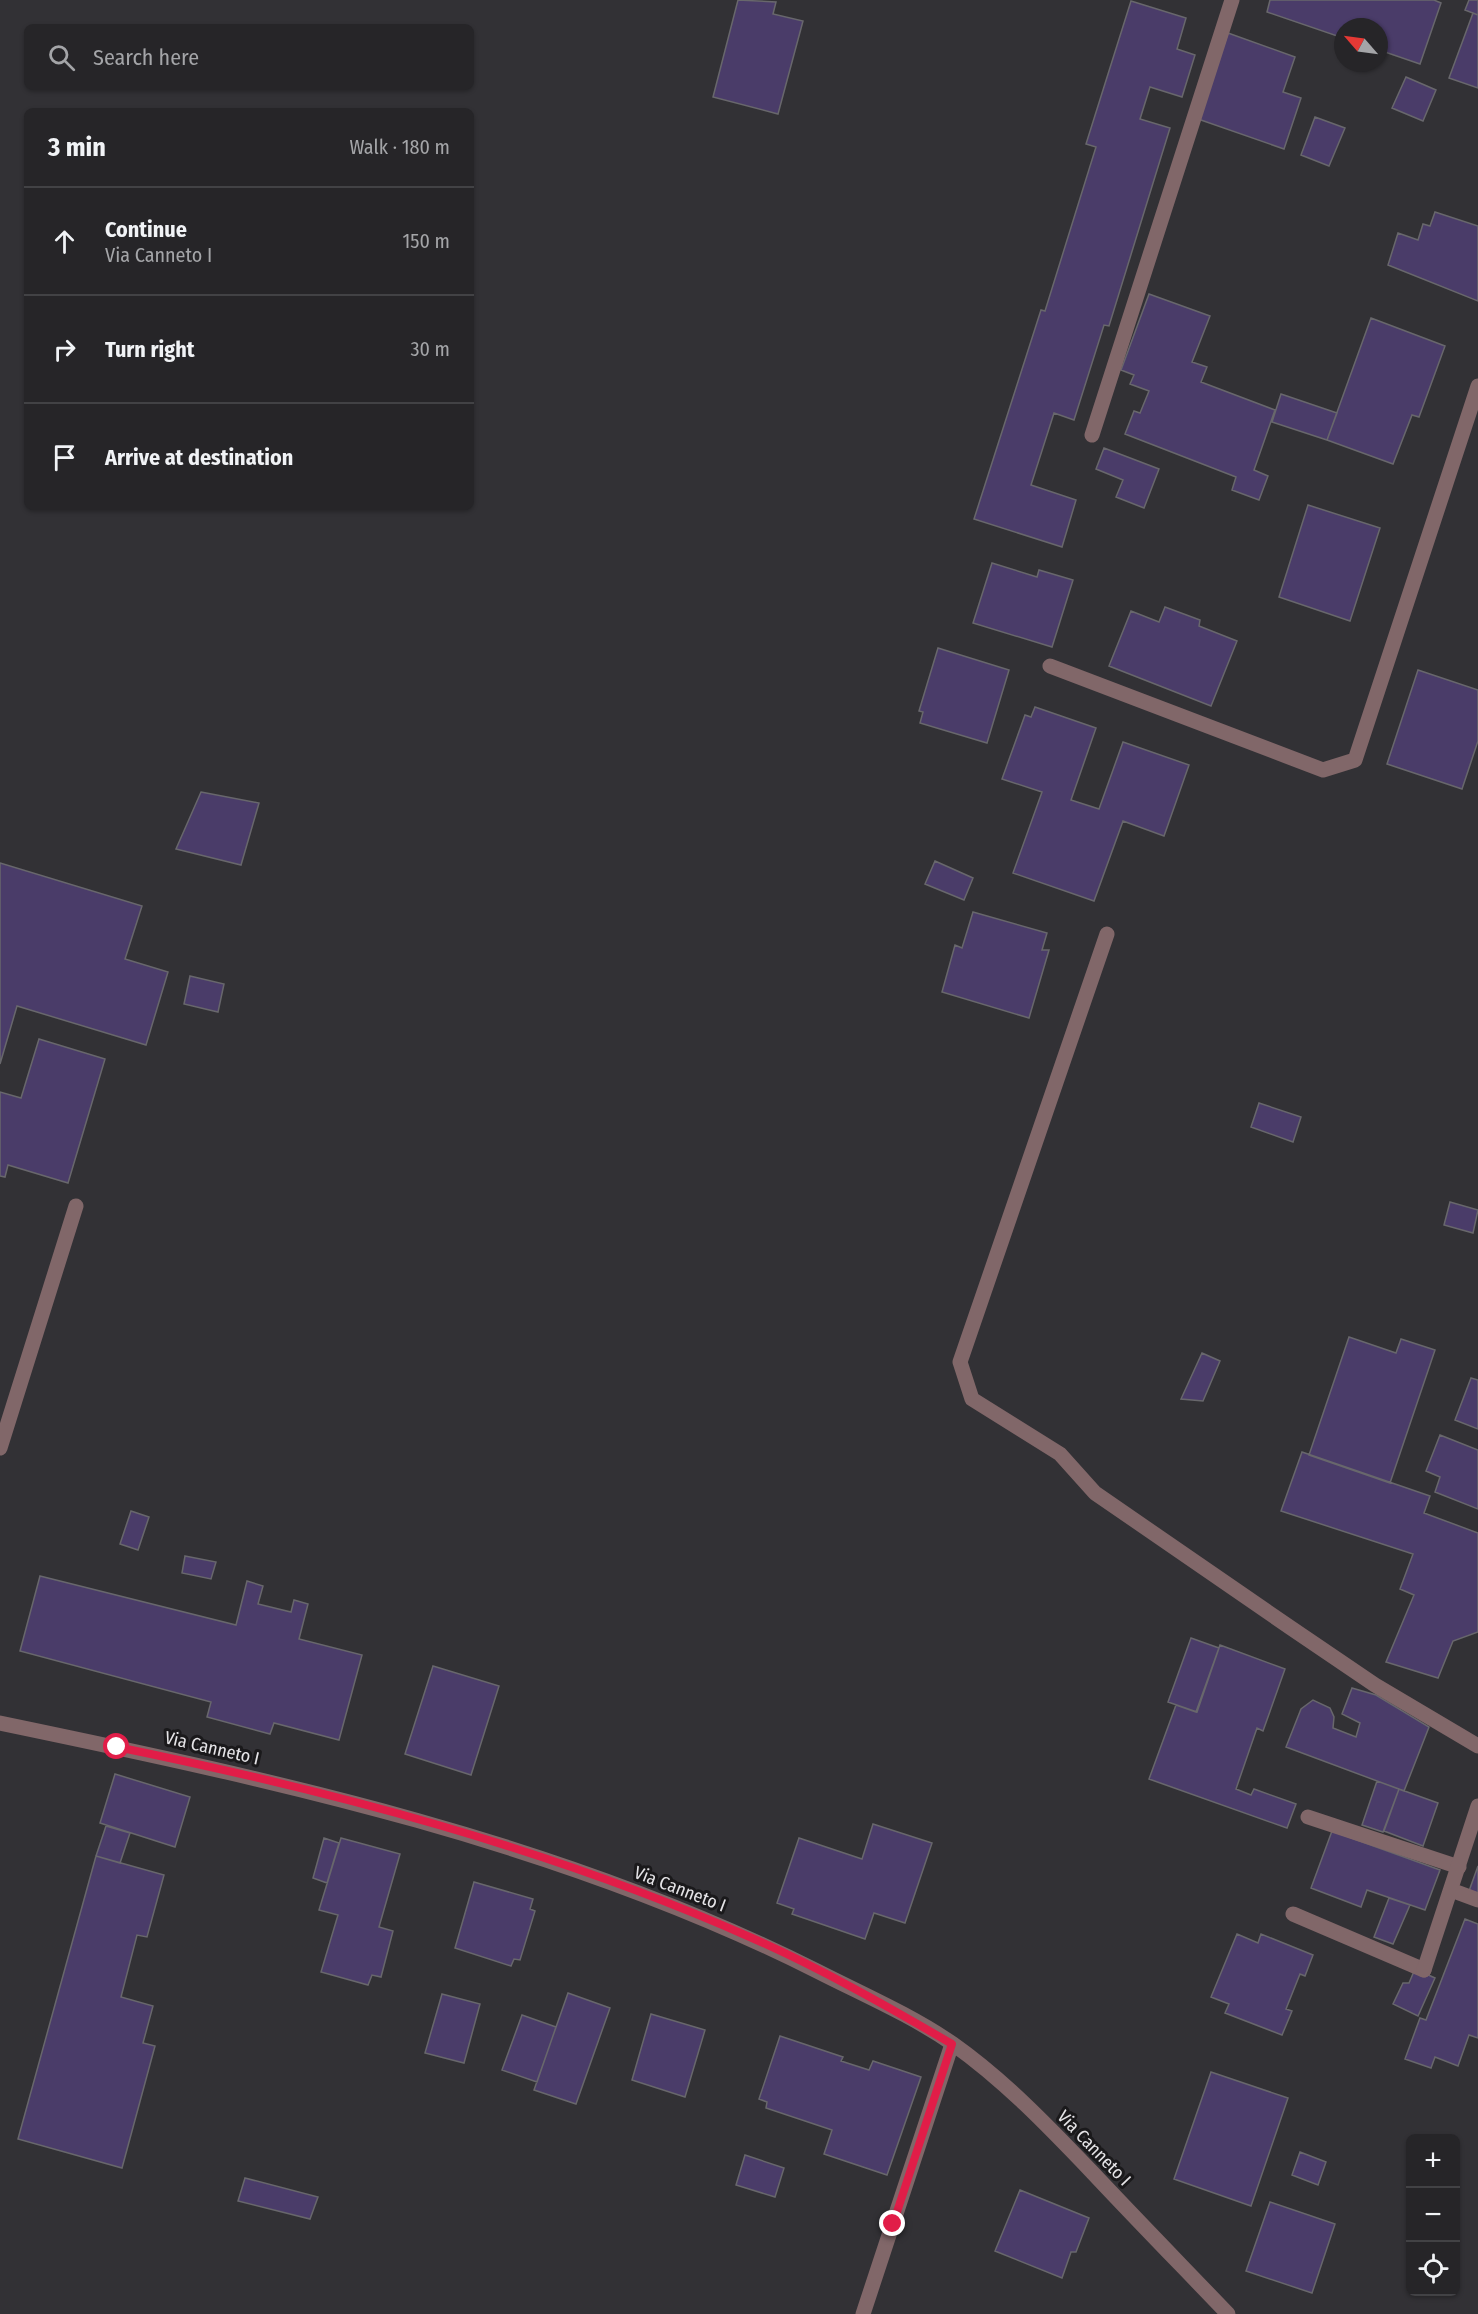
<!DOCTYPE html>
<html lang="en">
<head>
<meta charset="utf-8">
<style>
  body { margin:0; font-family:"Fira Sans Condensed",sans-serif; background:#2e2d30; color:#f1f3f6 }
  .controls { position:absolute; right:18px; bottom:18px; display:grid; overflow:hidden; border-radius:9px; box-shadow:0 2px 4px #0004 }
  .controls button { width:54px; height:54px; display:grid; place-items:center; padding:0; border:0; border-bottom:2px solid #424245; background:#262528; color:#f1f3f6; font:30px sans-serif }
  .compass { position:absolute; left:1334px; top:18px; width:54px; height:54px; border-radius:50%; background:#262528; box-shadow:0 2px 4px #0004; rotate:298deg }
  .stop { position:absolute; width:18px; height:18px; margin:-14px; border:4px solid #e11d48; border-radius:50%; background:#fff }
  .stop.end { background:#e11d48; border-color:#fff; box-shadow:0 2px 6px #0008 }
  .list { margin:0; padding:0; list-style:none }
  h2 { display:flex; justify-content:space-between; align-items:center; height:78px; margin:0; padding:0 24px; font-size:26px }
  h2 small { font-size:20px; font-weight:400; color:#a4a5a8 }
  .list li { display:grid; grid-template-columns:39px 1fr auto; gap:18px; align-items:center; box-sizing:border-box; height:108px; padding:0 24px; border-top:2px solid #424245 }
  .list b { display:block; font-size:22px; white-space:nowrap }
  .list p { margin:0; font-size:20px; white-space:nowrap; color:#a4a5a8 }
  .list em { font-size:20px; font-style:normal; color:#a4a5a8 }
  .icon { flex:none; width:33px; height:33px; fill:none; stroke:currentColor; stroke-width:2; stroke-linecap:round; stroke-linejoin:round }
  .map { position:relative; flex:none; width:1478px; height:2314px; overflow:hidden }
  .search { position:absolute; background:#262528; box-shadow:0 2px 4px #0004; left:24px; top:24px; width:450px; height:66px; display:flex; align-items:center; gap:15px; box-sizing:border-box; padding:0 21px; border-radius:9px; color:#a4a5a8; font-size:22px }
  .panel { position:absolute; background:#262528; box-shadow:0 2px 4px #0004; left:24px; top:108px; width:450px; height:402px; border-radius:9px }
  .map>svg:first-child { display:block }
</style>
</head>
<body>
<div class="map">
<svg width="1478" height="2314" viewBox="0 0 1478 2314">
  <rect width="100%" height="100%" fill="#323135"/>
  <path fill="#4a3c69" stroke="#68676c" stroke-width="1.5" d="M738 0 776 2 773 14 803 21 778 114 713 97Z
    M1270 0H1434L1441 3 1420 64 1379 50V27H1343V38L1267 12Z
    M1469 0H1478V15L1465 10Z
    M1131 1 1186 18 1177 49 1195 55 1182 97 1150 87 1140 119 1170 128 1109 326 1104 325 1074 420 1054 413 1031 485 1076 500 1062 547 974 519 1041 310 1045 311 1096 147 1086 144Z
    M1473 13 1478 15V88L1449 78Z
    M1228 33 1295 57 1283 92 1301 98 1284 149 1198 119Z
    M1406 77 1436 90 1423 121 1392 108Z
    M1315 117 1345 128 1329 166 1301 155Z
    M1435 212 1478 226V301L1388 265 1398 233 1418 240 1423 224 1430 226Z
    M1149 294 1210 316 1192 362 1207 367 1201 382 1275 410 1254 470 1268 476 1259 500 1232 490 1236 477 1125 434 1134 411 1140 413 1149 391 1130 384 1134 375 1121 370Z
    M1371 318 1445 346 1419 417 1412 415 1393 464 1327 440Z
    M1281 394 1337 413 1327 440 1272 422Z
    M1104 448 1159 469 1144 508 1116 497 1123 480 1096 469Z
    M1308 505 1380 528 1350 621 1279 597Z
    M992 563 1037 577 1039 570 1073 580 1052 647 973 623Z
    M1165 607 1200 620 1199 626 1237 641 1211 706 1109 666 1131 611 1159 622Z
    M938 648 1009 670 987 743 920 723 923 712 919 711Z
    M1418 670 1478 690V741L1462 789 1387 764Z
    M1035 707 1096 728 1071 800 1099 809 1123 742 1189 765 1164 836 1123 821 1094 901 1013 873 1042 792 1002 779 1025 715 1031 717Z
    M201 792 259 803 241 865 176 849Z
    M935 861 973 878 964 900 925 884Z
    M0 863 142 906 125 959 168 972 146 1045 17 1006 0 1064Z
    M973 912 1047 933 1042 950H1049L1029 1018 942 992 955 945 962 948Z
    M190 976 224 984 218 1012 184 1004Z
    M39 1039 105 1059 68 1183 8 1165 5 1177 0 1176V1092L21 1098Z
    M1259 1103 1301 1117 1293 1142 1251 1127Z
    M1450 1202 1478 1210 1473 1233 1444 1225Z
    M1349 1337 1396 1353 1401 1339 1435 1350 1390 1483 1309 1455Z
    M1202 1353 1220 1361 1203 1401 1181 1399Z
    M1471 1378 1478 1380V1429L1455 1420Z
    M1440 1435 1478 1450V1509L1435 1492 1440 1477 1426 1471Z
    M1302 1452 1430 1496 1424 1513 1478 1533V1632L1453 1641 1438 1678 1386 1662 1414 1595 1400 1589 1413 1554 1281 1511Z
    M131 1511 149 1517 138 1550 120 1544Z
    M185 1556 216 1562 211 1579 182 1573Z
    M40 1576 236 1625 247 1581 263 1586 258 1604 291 1612 294 1600 308 1604 299 1639 362 1655 339 1740 274 1723 270 1734 207 1717 211 1702 20 1651Z
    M1191 1638 1219 1648 1197 1712 1168 1702Z
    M1220 1645 1285 1669 1263 1731 1257 1728 1236 1789 1251 1795 1254 1789 1296 1804 1287 1828 1149 1779 1176 1705 1196 1712Z
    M433 1666 499 1686 471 1775 405 1754Z
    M1352 1688 1376 1695 1429 1727 1404 1791 1286 1747 1301 1709 1313 1700 1330 1708 1334 1717 1333 1728 1356 1737 1360 1723 1342 1714Z
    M115 1774 190 1797 175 1847 100 1823Z
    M1377 1781 1399 1789 1383 1832 1362 1825Z
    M1399 1789 1438 1803 1423 1846 1384 1831Z
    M873 1824 932 1843 905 1923 874 1913 865 1939 792 1914 794 1909 777 1903 799 1838 862 1859Z
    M106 1826 130 1833 120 1863 96 1856Z
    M1332 1831 1440 1870 1425 1910 1367 1890 1361 1907 1311 1888Z
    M324 1838 339 1843 327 1883 313 1878Z
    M341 1838 400 1854 379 1927 393 1931 381 1977 372 1975 368 1985 321 1972 338 1915 319 1910Z
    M96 1856 164 1875 147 1937 137 1935 121 1997 153 2006 143 2043 155 2046 122 2168 18 2139Z
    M1478 1866V1894L1469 1891Z
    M474 1882 533 1899 530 1909 535 1911 520 1960 514 1959 511 1966 455 1948Z
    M1389 1898 1410 1905 1393 1944 1374 1937Z
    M1465 1919 1478 1924V2038L1469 2035 1458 2066 1435 2057 1431 2068 1405 2059 1420 2018 1426 2020Z
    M1237 1934 1258 1943 1261 1934 1313 1955 1305 1976 1300 1974 1286 2009 1292 2011 1282 2035 1225 2013 1229 2004 1211 1997Z
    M1415 1969 1435 1978 1418 2016 1393 2004 1403 1983H1409Z
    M568 1993 610 2008 576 2104 534 2090Z
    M442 1994 480 2004 464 2063 425 2053Z
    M651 2014 705 2030 685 2097 632 2080Z
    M522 2015 556 2027 537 2082 502 2070Z
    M780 2036 843 2057 841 2061 869 2070 873 2061 921 2077 887 2175 824 2154 832 2130 766 2108 767 2102 759 2099Z
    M1211 2072 1288 2098 1251 2206 1174 2179Z
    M1300 2152 1326 2162 1318 2185 1292 2175Z
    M745 2155 784 2168 775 2197 736 2185Z
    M245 2178 318 2197 310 2219 238 2201Z
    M1020 2190 1089 2218 1076 2252H1071L1062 2278 995 2251Z
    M1270 2202 1335 2224 1312 2293 1246 2271Z"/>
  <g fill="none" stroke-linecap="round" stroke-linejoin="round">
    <path stroke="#816769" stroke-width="15" d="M0 1448 76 1206
      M1308 1817 1459 1867
      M1293 1914 1424 1970
      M863 2314 952 2044"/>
    <path stroke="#816769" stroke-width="15" d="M1092 435 1232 0
      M1050 666 1323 770 1355 760 1478 386
      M1107 934 960 1362 972 1399 1060 1454 1095 1493 1291 1628 1375 1685 1478 1746
      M0 1723C279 1781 561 1842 817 1971 862 1994 911 2015 953 2044 1004 2080 1049 2127 1092 2172 1137 2220 1183 2267 1228 2314
      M1451 1890 1478 1900
      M1424 1970 1478 1806"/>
  </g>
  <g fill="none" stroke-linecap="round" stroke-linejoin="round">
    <path stroke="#e11d48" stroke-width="8" d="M117 1747C332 1791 550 1848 752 1938 820 1968 887 2006 952 2044L893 2224"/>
  </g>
  <g text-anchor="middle" stroke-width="6" stroke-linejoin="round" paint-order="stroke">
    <g font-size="18" fill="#e5e4e7" stroke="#1a191b">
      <text transform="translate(212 1748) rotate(13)" y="6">Via Canneto I</text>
      <text transform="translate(680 1889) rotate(21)" y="6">Via Canneto I</text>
      <text transform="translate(1094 2148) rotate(46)" y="6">Via Canneto I</text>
    </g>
  </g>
</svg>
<div class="controls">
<button>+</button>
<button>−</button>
<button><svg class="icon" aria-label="locate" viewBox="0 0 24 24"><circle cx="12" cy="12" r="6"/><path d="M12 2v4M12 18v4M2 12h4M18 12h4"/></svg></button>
</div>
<svg class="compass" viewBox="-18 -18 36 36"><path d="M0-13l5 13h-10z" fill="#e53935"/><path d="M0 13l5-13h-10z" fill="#a4a5a8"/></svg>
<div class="stop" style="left:117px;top:1747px"></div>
<div class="stop end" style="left:893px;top:2224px"></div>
<div class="search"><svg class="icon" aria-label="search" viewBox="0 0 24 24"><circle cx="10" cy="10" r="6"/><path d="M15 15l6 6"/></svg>Search here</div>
<section class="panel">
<h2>3 min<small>Walk · 180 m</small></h2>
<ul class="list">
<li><svg class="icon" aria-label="ahead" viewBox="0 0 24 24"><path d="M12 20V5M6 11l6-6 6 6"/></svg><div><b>Continue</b><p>Via Canneto I</p></div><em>150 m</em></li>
<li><svg class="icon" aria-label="right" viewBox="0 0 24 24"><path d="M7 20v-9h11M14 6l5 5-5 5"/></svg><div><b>Turn right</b></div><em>30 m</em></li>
<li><svg class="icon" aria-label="arrive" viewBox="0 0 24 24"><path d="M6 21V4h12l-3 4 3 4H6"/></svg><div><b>Arrive at destination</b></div></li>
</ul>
</section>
</div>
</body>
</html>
